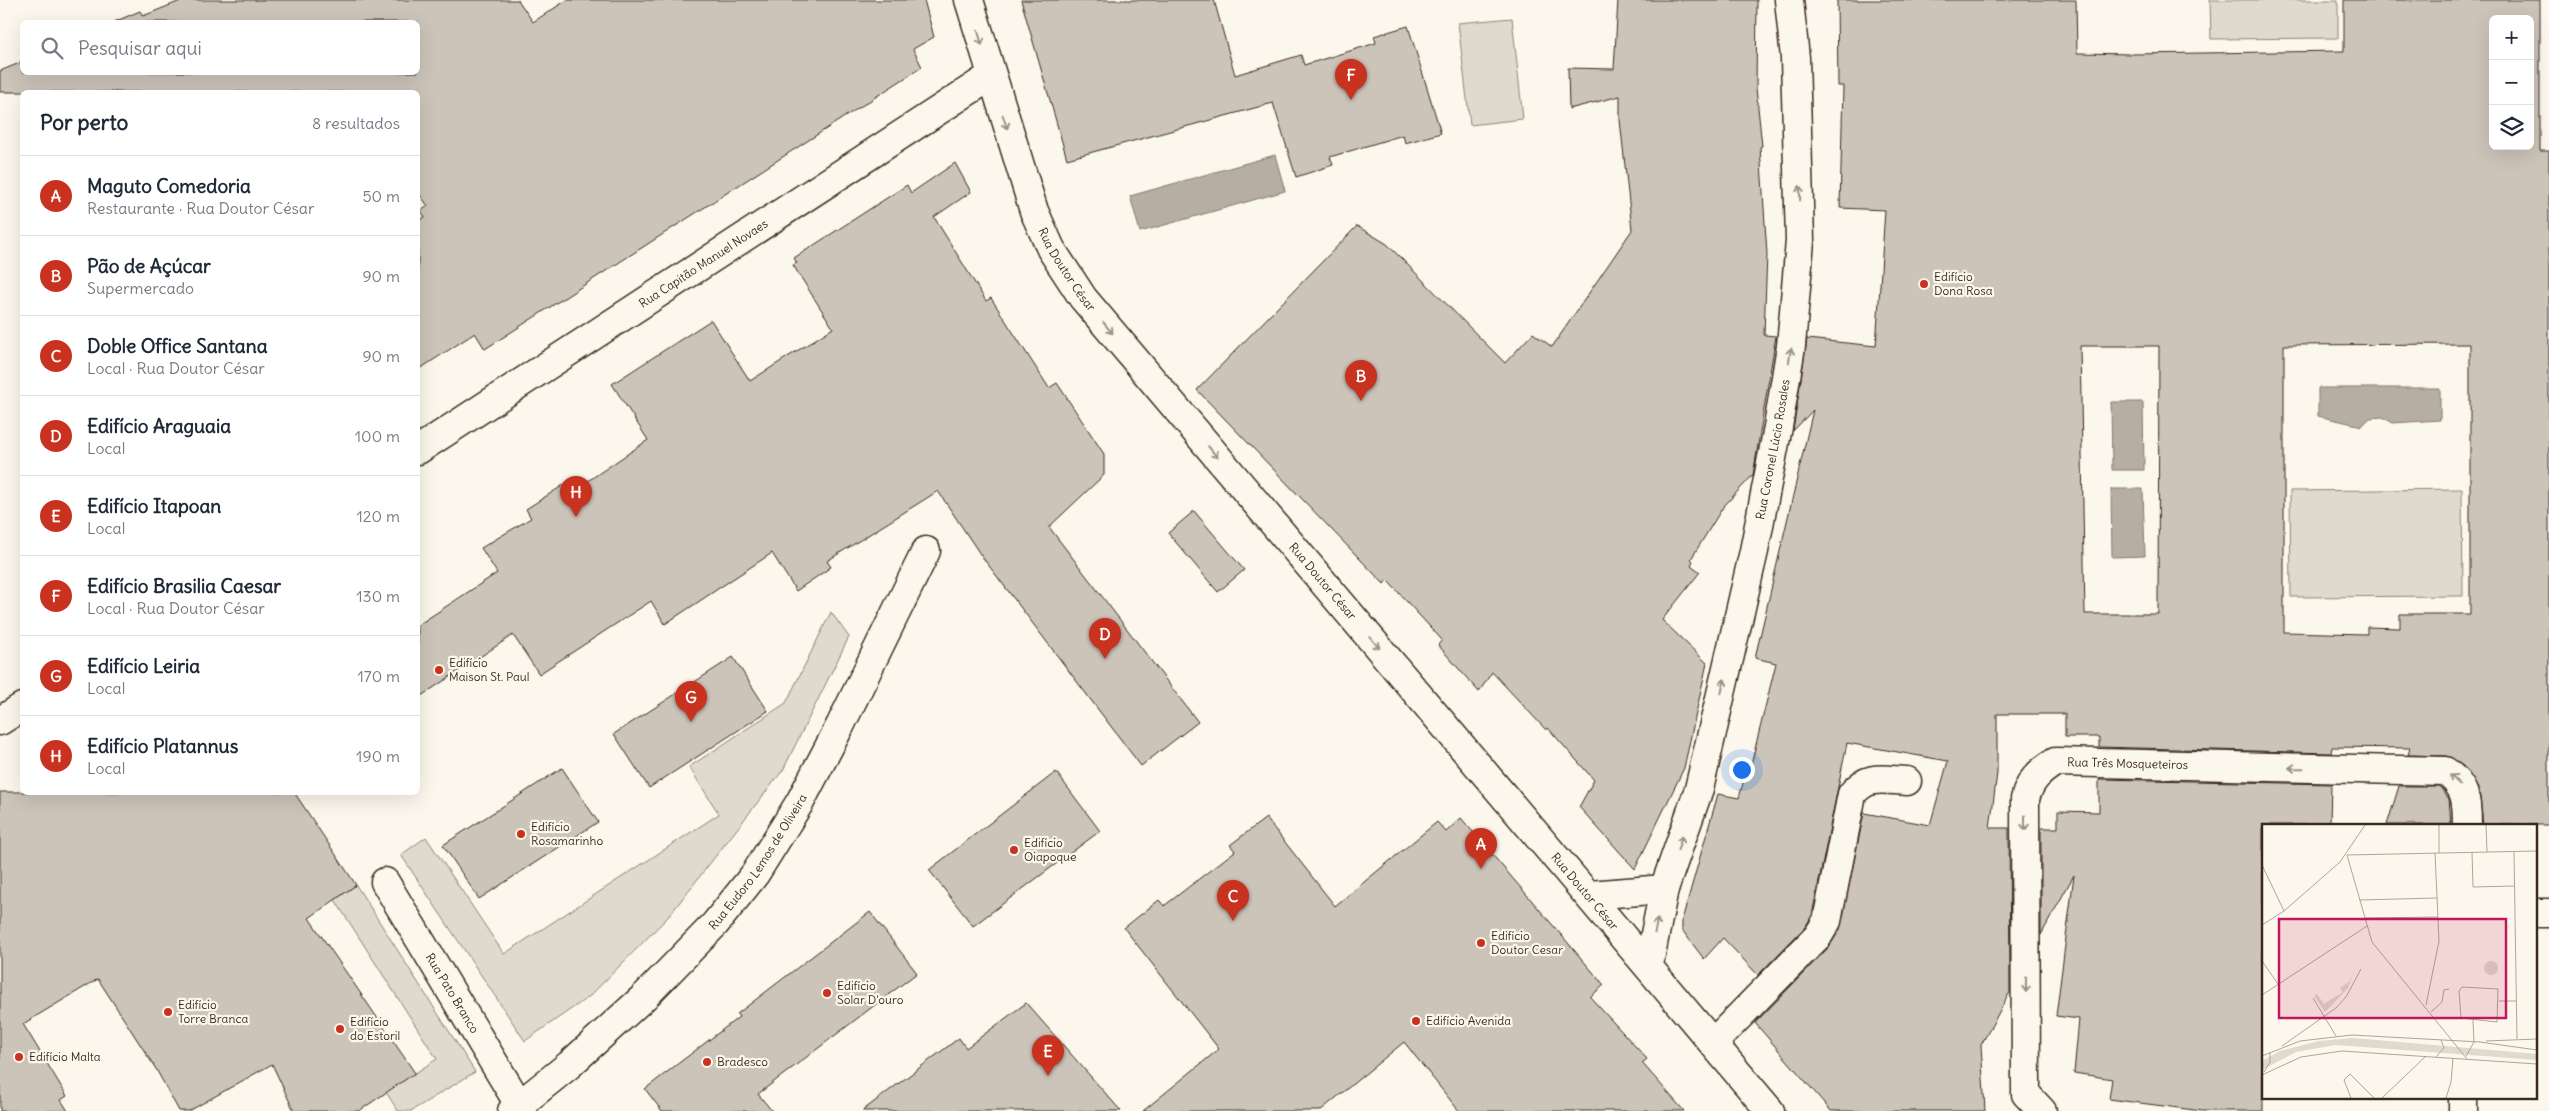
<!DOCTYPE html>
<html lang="pt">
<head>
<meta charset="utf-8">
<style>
  body { margin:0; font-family:Delius,sans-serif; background:#f6f6f7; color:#1f2937 }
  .controls { position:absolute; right:15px; top:15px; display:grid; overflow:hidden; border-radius:8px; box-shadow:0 5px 20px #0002 }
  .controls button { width:45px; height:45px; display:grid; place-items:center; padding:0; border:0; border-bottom:1px solid #e0e1e3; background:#fff; color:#1f2937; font:25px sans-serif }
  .you { position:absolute; left:1741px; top:769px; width:18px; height:18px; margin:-12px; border:4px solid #fff; border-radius:50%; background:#1a73e8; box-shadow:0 0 0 8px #1a73e833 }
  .badge { display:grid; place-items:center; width:32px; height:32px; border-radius:50%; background:#c8321e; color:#fff; font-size:16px; font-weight:700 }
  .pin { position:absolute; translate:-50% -41px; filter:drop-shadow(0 1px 2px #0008) }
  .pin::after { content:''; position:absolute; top:26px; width:18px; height:15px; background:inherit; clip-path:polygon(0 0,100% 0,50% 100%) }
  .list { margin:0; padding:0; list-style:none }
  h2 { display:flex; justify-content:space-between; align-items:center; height:65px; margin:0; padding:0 20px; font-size:21px }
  h2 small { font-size:16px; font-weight:400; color:#747a83 }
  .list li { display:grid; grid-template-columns:32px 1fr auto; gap:15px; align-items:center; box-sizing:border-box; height:80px; padding:0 20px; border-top:1px solid #e0e1e3 }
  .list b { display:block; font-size:19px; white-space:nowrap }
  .list p { margin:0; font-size:16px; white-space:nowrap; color:#747a83 }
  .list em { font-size:16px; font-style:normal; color:#747a83 }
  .icon { flex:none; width:28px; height:28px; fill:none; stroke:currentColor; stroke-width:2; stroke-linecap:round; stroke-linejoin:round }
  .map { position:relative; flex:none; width:2549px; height:1111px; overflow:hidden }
  .search { position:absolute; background:#fff; box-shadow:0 5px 20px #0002; left:20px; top:20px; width:400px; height:55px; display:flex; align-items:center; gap:12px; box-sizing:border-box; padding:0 18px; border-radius:8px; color:#747a83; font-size:19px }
  .panel { position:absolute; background:#fff; box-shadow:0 5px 20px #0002; left:20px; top:90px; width:400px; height:705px; border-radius:8px }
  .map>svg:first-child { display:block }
</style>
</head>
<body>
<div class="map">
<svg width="2549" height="1111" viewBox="0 0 2549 1111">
  <rect width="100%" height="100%" fill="#fbf7ec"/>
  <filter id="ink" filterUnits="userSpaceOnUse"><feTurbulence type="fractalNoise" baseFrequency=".02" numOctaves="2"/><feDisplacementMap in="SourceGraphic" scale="10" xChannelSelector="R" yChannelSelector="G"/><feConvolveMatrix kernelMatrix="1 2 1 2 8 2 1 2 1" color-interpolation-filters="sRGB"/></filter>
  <g filter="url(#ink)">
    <path fill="#dfd9ce" stroke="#8d8276" d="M2210 0H2338V38L2211 39Z
      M1512 18 1523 119 1470 125 1458 23Z
      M2462 489 2463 596 2291 597 2290 491Z
      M831 612 849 637 783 770 668 917 590 996 525 1041 401 855 426 837 504 954 719 814 689 767 786 703Z
      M356 885 475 1072 411 1111H398L386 1092 437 1059 335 900Z"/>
    <path fill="#b6aea2" stroke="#85796d" d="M1275 155 1285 191 1140 232 1130 196Z
      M2318 388H2440V420L2393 423 2382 417 2370 418 2362 426 2318 416Z
      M2111 402H2143L2144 470H2112Z
      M2111 489H2143L2145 556 2112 557Z"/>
    <path fill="#ccc4b9" stroke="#3b2a1e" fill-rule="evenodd" d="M183 0H518L533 22 567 0H924L934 37 913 49 922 67 485 349 475 333 418 370V221L425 217 421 211 428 206 418 192V92H0V71L22 62V72H418V22H114L140 11 143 16Z
      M1021 0H1214L1235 75 1301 55 1304 65 1376 43 1374 36 1408 26 1441 133 1405 143 1403 135 1330 157 1333 165 1296 177 1273 103 1067 159Z
      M1618 0H1757L1756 88 1762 146 1760 147 1767 254 1764 335 1776 336 1753 475 1723 507 1691 559 1693 561 1691 565 1700 572 1662 620 1707 663 1684 768 1635 869 1579 807 1594 780 1548 728 1546 730 1492 672 1479 692 1438 645 1442 640 1387 580 1384 584 1197 390 1357 226 1387 244 1505 363 1533 333 1552 347 1632 230 1620 120V96L1569 109 1568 68 1614 69Z
      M1837 0H2076L2077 53 2132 54 2344 51V0H2540V151H2549V825H2483L2479 790 2463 766 2446 756 2408 755 2410 748 2332 747 2331 753 2099 747V737H2065V714H1997V773L1990 828H2009L2010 992 1981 1045 1985 1111H1831L1755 1023 1829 947 1840 929 1864 813 1930 825 1948 761 1847 743 1812 915 1806 926 1758 975 1723 938 1704 959 1682 930V920L1718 794 1739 798 1746 772 1749 773 1776 663 1755 658 1813 410 1793 431 1807 339 1876 346 1885 210 1840 208 1843 86H1838ZM2493 19H2530V146H2493ZM2470 344V614H2400V628L2367 627V634L2284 632V345ZM2080 346H2159L2158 614H2085Z
      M955 163 971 192 934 217 986 301 991 298 1049 388 1057 383 1104 454V475L1049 527 1198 722 1141 766 980 554 938 491 827 561 831 567 796 591 772 553 665 624 651 601 539 674 513 635 418 698V625L497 573 481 548 531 518 526 509 573 479 579 487 648 440 612 384 711 320 750 381 833 328 793 265 797 263 794 258 907 185 911 193Z
      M1194 511 1244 570 1218 592 1168 533Z
      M733 657 768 711 649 788 614 734Z
      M562 768 598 822 479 899 443 845Z
      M1056 772 1100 831 973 926 929 870Z
      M2099 779 2331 784 2330 825H2263V1111H2202L2109 1099 2112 1079 2074 1073 2079 1019 2056 1016 2074 875 2041 935V828H2058V811L2099 812Z
      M2399 786H2439L2449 799 2451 825H2387Z
      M0 792H294L356 885 309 918 415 1073 359 1111H294L272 1064 189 1111H179L156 1069 98 979 23 1024 67 1096 61 1100 68 1111H0Z
      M1266 818 1335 906 1437 822 1446 832 1461 818 1604 985 1590 997 1647 1059 1642 1063 1684 1111H1459L1404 1042 1320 1111H1143L1219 1049 1124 928 1159 900 1164 906 1235 851 1230 845Z
      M870 912 917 973 758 1094 772 1111H662L645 1089 739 1017 737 1014Z
      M1026 1003 1121 1111H862L959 1038 966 1048Z"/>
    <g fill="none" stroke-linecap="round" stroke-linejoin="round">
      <defs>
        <g id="minor">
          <path id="s1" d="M969 0 1034 211 1051 249 1083 298 1770 1111"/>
          <path id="s2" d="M418 450 991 76"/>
          <path d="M0 721 22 707"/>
          <path id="s3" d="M385 882 523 1111"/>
          <path d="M1589 895 1664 889"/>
          <path d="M2535 913H2549"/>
          <path id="s4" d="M1649 964 1664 889 1699 789 1754 551 1778 427 1791 346 1800 241 1795 58 1789 0"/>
          <path d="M1714 1042 1818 936 1827 921 1852 794C1868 774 1883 780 1907 781"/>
          <path id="s5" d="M512 1111 569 1065 644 997 715 924 755 874 800 802 840 726 926 551"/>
          <path id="s6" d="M2042 1111 2026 1094 2025 799C2030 780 2039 772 2055 762L2445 771C2466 787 2467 799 2467 825"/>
          <path d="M2463 1111V1097"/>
        </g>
      </defs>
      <use href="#minor" stroke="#3b2a1e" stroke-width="31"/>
      <use href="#minor" stroke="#fbf7ec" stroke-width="28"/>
    </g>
    <defs><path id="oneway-shaft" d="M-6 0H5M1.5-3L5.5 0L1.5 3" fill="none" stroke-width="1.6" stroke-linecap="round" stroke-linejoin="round" transform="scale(1.25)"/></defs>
    <g stroke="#9b9085">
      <use href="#oneway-shaft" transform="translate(980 38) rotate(74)"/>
      <use href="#oneway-shaft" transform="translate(1005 122) rotate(72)"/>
      <use href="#oneway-shaft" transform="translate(1800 193) rotate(-91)"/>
      <use href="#oneway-shaft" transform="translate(1108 328) rotate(50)"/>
      <use href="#oneway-shaft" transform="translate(1790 355) rotate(-81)"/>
      <use href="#oneway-shaft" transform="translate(1213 452) rotate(50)"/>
      <use href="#oneway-shaft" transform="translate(1375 643) rotate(50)"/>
      <use href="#oneway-shaft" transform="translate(1723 686) rotate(-77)"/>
      <use href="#oneway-shaft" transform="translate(2296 768) rotate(-179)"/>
      <use href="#oneway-shaft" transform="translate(2455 780) rotate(-135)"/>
      <use href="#oneway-shaft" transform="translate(2025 823) rotate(90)"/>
      <use href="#oneway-shaft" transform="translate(1680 843) rotate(-71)"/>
      <use href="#oneway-shaft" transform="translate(1656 926) rotate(-78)"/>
      <use href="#oneway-shaft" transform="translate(2026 985) rotate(90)"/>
    </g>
  </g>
  <g fill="#c8321e" stroke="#fbf7ec" stroke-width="2">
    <circle cx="1924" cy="284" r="5"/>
    <circle cx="439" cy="670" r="5"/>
    <circle cx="521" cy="834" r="5"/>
    <circle cx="1014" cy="850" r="5"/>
    <circle cx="1481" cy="943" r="5"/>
    <circle cx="827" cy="993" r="5"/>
    <circle cx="168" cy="1012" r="5"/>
    <circle cx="1416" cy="1021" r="5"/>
    <circle cx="340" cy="1029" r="5"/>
    <circle cx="19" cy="1057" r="5"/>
    <circle cx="707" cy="1062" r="5"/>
  </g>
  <g text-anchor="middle" stroke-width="4.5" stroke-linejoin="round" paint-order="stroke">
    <g font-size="12" fill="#3b2a1e" stroke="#fbf7ec">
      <text dy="4" stroke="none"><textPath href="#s2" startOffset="341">Rua Capitão Manuel Novaes</textPath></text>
      <text dy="4" stroke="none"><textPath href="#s1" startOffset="288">Rua Doutor César</textPath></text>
      <text dy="4" stroke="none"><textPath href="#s4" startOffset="530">Rua Coronel Lúcio Rosales</textPath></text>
      <text dy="4" stroke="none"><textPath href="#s1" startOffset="692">Rua Doutor César</textPath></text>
      <text dy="4" stroke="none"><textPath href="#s6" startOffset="440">Rua Três Mosqueteiros</textPath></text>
      <text dy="4" stroke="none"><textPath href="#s5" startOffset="352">Rua Eudoro Lemos de Oliveira</textPath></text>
      <text dy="4" stroke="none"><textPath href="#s1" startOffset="1098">Rua Doutor César</textPath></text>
      <text dy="4" stroke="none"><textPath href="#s3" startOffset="130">Rua Pato Branco</textPath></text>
    </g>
    <g font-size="12" fill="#3b2a1e" stroke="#fbf7ec" text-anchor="start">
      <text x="1934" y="281">Edifício<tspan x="1934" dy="14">Dona Rosa</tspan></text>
      <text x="449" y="667">Edifício<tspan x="449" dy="14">Maison St. Paul</tspan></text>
      <text x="531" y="831">Edifício<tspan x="531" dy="14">Rosamarinho</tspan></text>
      <text x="1024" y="847">Edifício<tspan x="1024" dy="14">Oiapoque</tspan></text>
      <text x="1491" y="940">Edifício<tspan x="1491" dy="14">Doutor Cesar</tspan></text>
      <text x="837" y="990">Edifício<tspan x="837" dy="14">Solar D'ouro</tspan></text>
      <text x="178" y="1009">Edifício<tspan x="178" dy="14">Torre Branca</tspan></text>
      <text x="1426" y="1025">Edifício Avenida</text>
      <text x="350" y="1026">Edifício<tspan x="350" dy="14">do Estoril</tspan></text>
      <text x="29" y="1061">Edifício Malta</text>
      <text x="717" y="1066">Bradesco</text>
    </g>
  </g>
  <g transform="translate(2262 824)">
    <rect width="275" height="275" fill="#fbf7ec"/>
    <path d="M222 144a7 7 0 1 1 14 0a7 7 0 1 1-14 0ZM91 150 86 164 63 188 52 172 55 170 62 180 81 168 78 164 87 158ZM91 214 275 230V236L74 221 34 228 0 246V237L18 227 57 217Z" fill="#dfd9ce"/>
    <path fill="none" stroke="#aea59a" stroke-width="1" d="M177 1V29M224 1 225 28M210 28 211 63 252 62M252 28 255 215M85 31 110 118 205 235M85 31 275 27M0 41 22 87M97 76 175 74M103 94 176 93M0 101 22 87 78 38 103 1M0 137 16 160M200 163 236 165 235 198 199 194 197 167ZM0 171 105 102M51 174 74 212M237 177H254M164 181 177 117 173 29M169 188 180 178 182 166 187 165M211 196 212 218M224 217 275 215M20 222 74 184 84 173 99 145M0 232 38 217 90 211 218 218 275 226M204 232 212 218M174 233 182 224 179 216M2 248 8 238V228M0 251 39 233 80 227 275 240M89 274 82 256 88 250 112 274M120 274 164 232M184 274 189 258 191 234"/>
    <path fill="#c2185b" fill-opacity="0.15" stroke="#c2185b" stroke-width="2.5" d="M17 95H244V194H17Z"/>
    <rect width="275" height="275" fill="none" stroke="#3b2a1e" stroke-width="2.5"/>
  </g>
</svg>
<div class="controls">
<button>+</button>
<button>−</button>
<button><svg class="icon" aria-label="layers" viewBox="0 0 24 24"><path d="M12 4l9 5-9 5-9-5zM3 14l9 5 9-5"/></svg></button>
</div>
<div class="you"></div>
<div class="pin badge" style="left:1481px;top:869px">A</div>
<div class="pin badge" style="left:1361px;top:401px">B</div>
<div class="pin badge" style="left:1233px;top:921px">C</div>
<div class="pin badge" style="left:1105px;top:659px">D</div>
<div class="pin badge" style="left:1048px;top:1076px">E</div>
<div class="pin badge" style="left:1351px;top:100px">F</div>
<div class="pin badge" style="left:691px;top:722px">G</div>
<div class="pin badge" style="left:576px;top:517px">H</div>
<div class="search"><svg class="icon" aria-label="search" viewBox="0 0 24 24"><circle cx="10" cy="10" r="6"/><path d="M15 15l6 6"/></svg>Pesquisar aqui</div>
<section class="panel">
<h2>Por perto<small>8 resultados</small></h2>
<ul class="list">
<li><span class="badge">A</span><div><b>Maguto Comedoria</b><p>Restaurante · Rua Doutor César</p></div><em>50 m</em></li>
<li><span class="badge">B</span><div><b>Pão de Açúcar</b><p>Supermercado</p></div><em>90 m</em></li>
<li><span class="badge">C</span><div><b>Doble Office Santana</b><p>Local · Rua Doutor César</p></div><em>90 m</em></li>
<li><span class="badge">D</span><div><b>Edifício Araguaia</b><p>Local</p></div><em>100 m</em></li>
<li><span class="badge">E</span><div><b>Edifício Itapoan</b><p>Local</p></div><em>120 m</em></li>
<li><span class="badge">F</span><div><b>Edifício Brasilia Caesar</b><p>Local · Rua Doutor César</p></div><em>130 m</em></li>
<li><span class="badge">G</span><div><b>Edifício Leiria</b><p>Local</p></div><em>170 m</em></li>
<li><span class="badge">H</span><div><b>Edifício Platannus</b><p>Local</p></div><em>190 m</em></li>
</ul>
</section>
</div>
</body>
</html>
